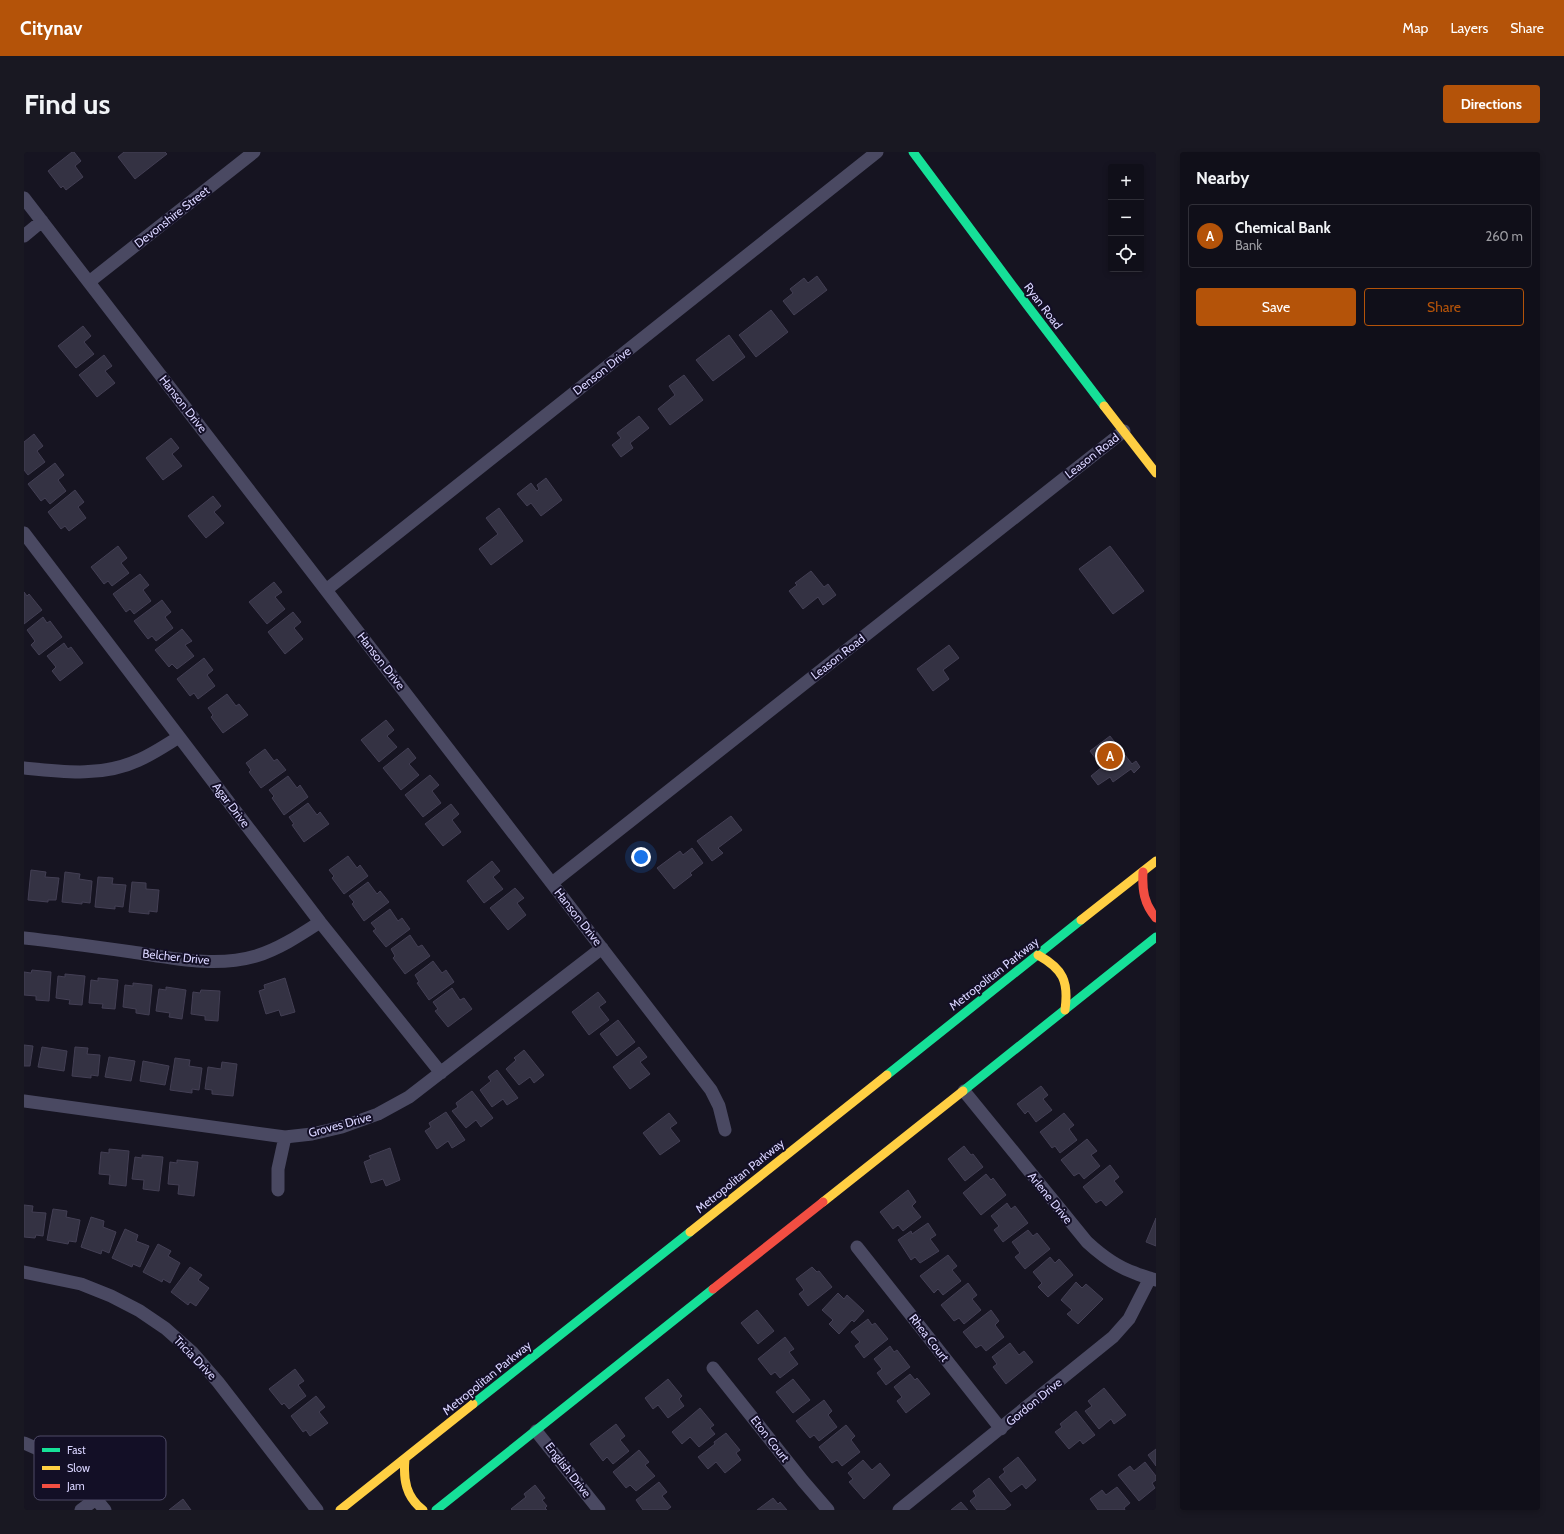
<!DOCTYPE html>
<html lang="en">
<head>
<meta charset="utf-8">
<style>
  body { margin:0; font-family:Cabin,sans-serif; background:#191822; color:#f1f3f6 }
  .controls { position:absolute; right:12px; top:12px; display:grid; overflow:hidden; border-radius:4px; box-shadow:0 2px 6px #0003 }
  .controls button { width:36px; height:36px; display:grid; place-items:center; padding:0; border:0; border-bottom:1px solid #302f38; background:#100f19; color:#f1f3f6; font:20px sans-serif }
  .you { position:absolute; left:617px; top:705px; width:14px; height:14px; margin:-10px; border:3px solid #fff; border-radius:50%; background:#1a73e8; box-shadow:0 0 0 6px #1a73e833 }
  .badge { display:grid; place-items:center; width:26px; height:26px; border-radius:50%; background:#b45309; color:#fff; font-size:13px; font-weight:700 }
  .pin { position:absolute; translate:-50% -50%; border:2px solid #fff; box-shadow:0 1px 4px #0006 }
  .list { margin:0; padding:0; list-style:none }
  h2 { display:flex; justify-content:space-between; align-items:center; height:52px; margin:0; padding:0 16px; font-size:17px }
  h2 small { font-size:13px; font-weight:400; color:#9c9ca2 }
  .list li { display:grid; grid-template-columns:26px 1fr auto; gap:12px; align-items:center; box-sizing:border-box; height:64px; margin:0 8px 8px; padding:0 8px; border:1px solid #302f38; border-radius:4px }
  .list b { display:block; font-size:15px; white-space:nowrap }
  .list p { margin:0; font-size:13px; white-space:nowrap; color:#9c9ca2 }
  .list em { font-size:13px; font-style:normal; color:#9c9ca2 }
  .actions { display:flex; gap:8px; padding:12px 16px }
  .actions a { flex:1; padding:9px 0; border:1px solid #b45309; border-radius:4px; text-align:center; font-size:14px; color:#b45309 }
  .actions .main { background:#b45309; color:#fff }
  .icon { flex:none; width:22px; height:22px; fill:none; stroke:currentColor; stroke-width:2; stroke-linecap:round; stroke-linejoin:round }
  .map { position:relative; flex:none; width:1132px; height:1358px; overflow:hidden; border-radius:4px }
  header { display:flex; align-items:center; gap:24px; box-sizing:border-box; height:56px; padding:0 20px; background:#b45309; color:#fff }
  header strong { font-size:19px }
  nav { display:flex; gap:22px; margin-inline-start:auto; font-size:14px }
  .intro { display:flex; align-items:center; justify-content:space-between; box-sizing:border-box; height:96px; padding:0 24px }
  h1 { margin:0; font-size:28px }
  .button { padding:10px 18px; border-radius:4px; background:#b45309; color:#fff; font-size:14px; font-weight:700 }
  main { display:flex; gap:24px; padding:0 24px }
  aside { flex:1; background:#100f19; border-radius:4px; box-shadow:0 2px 6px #0003 }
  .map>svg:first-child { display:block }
</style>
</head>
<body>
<header>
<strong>Citynav</strong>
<nav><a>Map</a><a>Layers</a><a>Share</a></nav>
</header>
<div class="intro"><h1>Find us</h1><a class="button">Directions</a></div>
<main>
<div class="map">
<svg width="1132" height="1358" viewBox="0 0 1132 1358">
  <rect width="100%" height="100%" fill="#161421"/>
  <path fill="#343243" stroke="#433f54" d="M48 0H50L57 9 51 14 59 25 42 38 39 34 37 36 24 19Z
    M100 0H141L143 2 111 27 94 5Z
    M793 124 803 138 770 163 759 149 769 141 766 137 780 126 784 131Z
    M747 158 764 180 732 205 715 183Z
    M59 174 67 184 60 190 70 202 52 216 34 194Z
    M705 183 721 205 689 229 672 208Z
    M80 203 88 214 81 219 91 231 73 245 55 223Z
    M660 223 679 248 646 273 634 257 651 243 645 234Z
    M615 264 625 276 606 291 609 296 597 305 588 293 597 286 593 281Z
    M10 282 19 294 13 299 21 310 4 323 0 318V290Z
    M147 286 155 296 148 302 158 314 139 328 122 306Z
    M31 311 40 323 34 328 42 339 26 352 21 346 17 349 4 332Z
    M522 326 538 348 517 364 507 351 503 354 493 342 507 331 513 339 515 337 513 333Z
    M51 338 60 350 54 355 62 366 45 379 41 374 37 377 24 360Z
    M189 344 197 354 190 360 200 371 182 386 164 364Z
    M475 356 499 389 467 413 455 397 474 382 462 366Z
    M94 394 103 406 97 411 105 421 88 434 84 429 80 432 67 415Z
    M1086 394 1120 439 1089 462 1055 417Z
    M787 419 800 435 804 432 812 443 799 453 794 445 779 457 765 439 773 433 771 431Z
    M116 422 125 433 119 438 127 449 110 462 106 457 102 460 89 442Z
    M250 430 258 440 251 445 261 457 243 472 225 450Z
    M0 440 3 444 5 442 18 458 0 472Z
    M138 448 147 460 141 465 149 476 132 489 128 484 124 487 110 469Z
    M269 460 277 470 270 476 279 487 261 502 244 480Z
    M19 465 23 471 26 469 38 485 15 503 7 493 11 489 3 478Z
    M158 477 168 489 161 493 170 504 153 517 148 512 145 515 131 498Z
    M40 491 44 497 47 495 59 511 36 529 28 519 32 515 23 504Z
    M925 493 935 506 919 518 925 527 909 539 893 517Z
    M180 506 189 518 183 523 191 534 174 547 170 541 166 544 153 527Z
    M203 542 212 554 215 552 224 563 199 581 187 565 189 563 184 556Z
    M362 568 370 578 363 584 373 595 355 610 337 588Z
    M1086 584 1108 612 1112 609 1116 615 1110 621 1107 617 1089 630 1086 625 1074 633 1067 624 1078 615 1066 599Z
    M384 596 392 606 385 612 395 623 377 638 359 616Z
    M241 597 250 609 253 607 262 618 237 636 225 620 227 618 222 611Z
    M406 623 415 633 408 639 417 651 399 665 381 643Z
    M264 624 273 636 276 633 284 645 260 663 248 646 250 644 245 638Z
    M284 651 293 663 296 660 305 672 280 690 268 673 270 672 265 665Z
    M427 652 435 662 428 668 437 680 419 694 401 672Z
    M707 664 718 678 694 696 699 701 688 709 673 689Z
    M668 696 679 711 666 721 668 723 650 737 633 716 656 699 659 703Z
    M324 704 333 716 336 713 344 724 320 742 308 726 310 724 305 718Z
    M468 709 476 719 469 725 479 737 460 751 443 729Z
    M7 718 22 720 21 725 35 726 32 748H24V750L4 748Z
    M41 720 56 722 55 727 68 729 66 751 58 750V752L38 750Z
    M74 725 89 726 88 732 102 733 99 755 91 754V757L71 755Z
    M108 730 122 731V737L135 738 133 760 125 759V762L105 760Z
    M344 730 353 742 356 739 365 750 340 769 328 752 330 750 325 744Z
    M491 736 500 746 493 751 502 763 484 778 466 756Z
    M366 757 374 769 378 766 386 777 362 795 349 779 352 777 347 771Z
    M386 783 394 795 398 793 406 804 381 822 369 806 371 804 367 797Z
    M409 809 418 821 422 818 430 830 405 848 393 831 395 830 391 823Z
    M8 818 27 820 25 849 12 848V844L0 843V820L7 821Z
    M41 822 61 824 58 853 45 852 46 848 32 846 34 824 41 825Z
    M74 826 94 828 91 857 78 856 79 852 65 851 67 828 74 829Z
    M261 826 271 860 257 864 255 858 242 862 235 839 241 837 240 833Z
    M109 831 128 833 125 863 112 861V857L99 855 101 833 109 834Z
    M142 835 162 838 158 867 145 865 146 861 132 859 135 837 142 838Z
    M428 836 436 848 440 846 448 857 424 875 411 859 414 857 409 850Z
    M177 838 196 839 194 869 181 868V864L167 862 169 840 176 841Z
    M574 840 582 850 575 855 585 868 565 883 548 860Z
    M594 868 611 890 593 904 576 882Z
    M0 893 9 894 6 914H0Z
    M18 895 43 899 40 919 14 915Z
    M51 895 64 896 63 902 76 903 74 924 67 923V926L48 924Z
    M615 895 623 905 616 910 626 922 606 937 589 915Z
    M500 898 520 923 510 931 506 925 495 933 482 917 492 908 490 906Z
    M85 905 111 909 107 929 81 925Z
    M151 906 166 908 165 914 178 916 175 938 168 937V941L146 938Z
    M119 909 145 914 141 933 116 929Z
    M198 910 213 912 209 944 188 942V938L181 937 184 915 197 917Z
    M473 918 494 946 483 953 479 947 468 955 456 938 467 929 464 925Z
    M1017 934 1024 943 1019 947 1028 958 1012 970 1004 959 1001 962 993 952Z
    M448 939 469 966 457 975 452 968 442 976 428 959 434 955 432 951Z
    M422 960 441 988 428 996 424 989 413 997 401 979 407 975 405 971Z
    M645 961 653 971 646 976 656 989 636 1003 619 981Z
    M1040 961 1050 973 1045 977 1053 988 1036 1001 1031 994 1028 996 1016 980Z
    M1063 987 1073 999 1067 1003 1076 1014 1060 1027 1055 1021 1050 1024 1037 1008Z
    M940 994 947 1003 949 1002 959 1015 941 1029 924 1007Z
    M366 996 376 1028 362 1034 359 1027 347 1031 340 1010 347 1007 345 1004Z
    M85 997 105 999 102 1034 85 1032 86 1023 75 1022 77 1000 85 1001Z
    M118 1003 139 1005 135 1039 119 1037 120 1028 108 1027 111 1005 118 1006Z
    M153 1008 174 1010 170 1044 154 1042 155 1033 144 1032 146 1010 153 1011Z
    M1086 1013 1095 1025 1090 1029 1099 1040 1082 1054 1077 1048 1072 1051 1059 1035Z
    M962 1022 967 1028 969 1026 982 1043 957 1063 939 1041Z
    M884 1038 892 1050 888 1054 897 1065 879 1079 874 1073 869 1077 856 1060Z
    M983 1051 987 1057 991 1054 1004 1071 979 1090 970 1078 975 1074 967 1064Z
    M0 1053 9 1054 8 1060 22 1061 19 1084 12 1083 11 1086 0 1085Z
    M29 1057 43 1059 42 1065 56 1068 52 1090 45 1089 44 1092 23 1088Z
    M67 1065 80 1069 79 1075 92 1080 85 1101 78 1098 77 1102 57 1095Z
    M1132 1066V1094L1122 1090Z
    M904 1071 912 1083 906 1087 915 1099 896 1111 891 1105 887 1108 874 1088 887 1079 888 1082Z
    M101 1077 114 1083 112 1089 125 1094 116 1115 109 1112 108 1115 88 1106Z
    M1004 1078 1009 1084 1013 1081 1026 1097 1001 1117 991 1105 996 1101 988 1090Z
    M134 1092 147 1099 144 1104 156 1111 146 1131 139 1127 138 1130 119 1120Z
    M924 1103 933 1114 928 1118 937 1129 919 1143 914 1137 910 1141 896 1124Z
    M1026 1105 1031 1111 1035 1107 1049 1123 1024 1145 1014 1135 1018 1131 1009 1120Z
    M166 1115 178 1123 174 1128 185 1136 172 1154 166 1150 164 1153 147 1140Z
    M788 1115 793 1120 795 1119 808 1135 784 1154 775 1142 780 1138 772 1127Z
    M1052 1130 1058 1136 1062 1132 1079 1147 1054 1172 1043 1162 1048 1158 1037 1148Z
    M944 1131 953 1143 948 1147 957 1158 940 1172 935 1166 930 1169 917 1153Z
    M814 1141 820 1147 823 1143 840 1159 830 1170 828 1168 815 1182 805 1172 809 1168 798 1158Z
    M733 1158 750 1179 734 1192 717 1171Z
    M967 1158 975 1169 971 1173 980 1185 962 1199 957 1193 952 1196 939 1180Z
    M844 1167 848 1173 851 1171 864 1187 840 1206 831 1194 836 1190 827 1180Z
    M761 1185 770 1197 765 1200 774 1212 756 1226 751 1220 747 1223 734 1207Z
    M986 1191 995 1203 1000 1199 1009 1210 982 1232 969 1215 973 1212 968 1205Z
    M866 1194 870 1200 873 1198 886 1215 862 1233 853 1221 858 1217 850 1207Z
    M271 1217 280 1229 274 1233 282 1244 265 1257 260 1251 258 1253 245 1237Z
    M886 1222 891 1228 893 1226 906 1242 882 1261 873 1249 878 1245 870 1235Z
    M644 1227 658 1244 655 1247 660 1254 644 1266 634 1253 629 1257 621 1246Z
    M769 1227 786 1248 769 1261 752 1240Z
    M1080 1236 1102 1263 1090 1272 1087 1267 1075 1277 1061 1259 1068 1254 1064 1249Z
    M292 1244 301 1255 295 1260 304 1271 286 1284 282 1278 279 1280 267 1264Z
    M800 1248 808 1259 804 1263 813 1275 795 1289 790 1283 786 1286 772 1269Z
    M676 1256 690 1273 686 1276 691 1282 675 1295 666 1285 658 1292 648 1280Z
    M1052 1259 1071 1283 1059 1292 1056 1288 1045 1297 1031 1280 1038 1275 1036 1272Z
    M592 1272 601 1284 596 1288 605 1299 589 1312 583 1305 579 1309 566 1292Z
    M822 1273 831 1284 827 1288 836 1300 818 1314 813 1308 808 1311 795 1295Z
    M702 1281 716 1298 712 1301 717 1308 701 1321 692 1310 684 1317 674 1305 691 1292 690 1290Z
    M1132 1297V1314L1124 1303Z
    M615 1298 625 1310 621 1313 631 1324 612 1339 606 1333 602 1336 589 1320Z
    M994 1305 1012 1328 1002 1337 998 1332 987 1340 975 1325 981 1320 979 1317Z
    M839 1308 848 1318 856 1311 866 1323 840 1347 825 1330 829 1327 824 1321Z
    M1121 1310 1132 1324V1328L1128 1331 1131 1336 1115 1349 1094 1323 1106 1314 1110 1319Z
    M965 1326 987 1353 980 1358H953L946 1349 952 1344 949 1339Z
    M635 1330 643 1340 638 1344 647 1355 643 1358H619L612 1348Z
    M511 1333 521 1346 518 1348 523 1354 521 1356 523 1358H488L487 1357 502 1345 500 1342Z
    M1093 1335 1106 1351 1100 1356 1101 1358H1074L1066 1347 1078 1338 1082 1343Z
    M749 1346 754 1352 756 1350 763 1358H733Z
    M159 1347 167 1358H145Z
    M937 1350 944 1358H927Z"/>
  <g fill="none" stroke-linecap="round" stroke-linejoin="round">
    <path stroke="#4a4962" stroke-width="13" d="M0 46 687 938 695 954 701 978
      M0 84 18 69
      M65 130 230 0
      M0 381 296 770 417 921
      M302 438 853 0
      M0 616C39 620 79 625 115 608 129 602 142 593 155 585
      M528 731 1100 279
      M0 786C36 790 72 795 108 800 148 806 192 816 232 804 255 797 276 783 296 770
      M940 939 1063 1090C1077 1103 1093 1115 1111 1121 1118 1124 1125 1126 1132 1128
      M0 949 261 985 288 982 318 975 354 962 385 945 578 796
      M254 1038V1017L261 985
      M833 1095 977 1277
      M0 1120 57 1132 87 1144 116 1159 141 1176 168 1200 194 1230 293 1358
      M689 1216 779 1329 804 1358
      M512 1279 575 1358
      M0 1291 34 1306 50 1320 81 1358
      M57 1358 72 1347
      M875 1358 1089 1185 1105 1167 1126 1126"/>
    <path stroke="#16e098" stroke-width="9" d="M889 0 1003 153 1080 254
      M863 923 1057 768
      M939 939 1132 785
      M449 1252 666 1080
      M412 1358 689 1137"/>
    <path stroke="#ffcf43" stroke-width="9" d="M1080 254 1132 321
      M1057 768 1132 709
      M1014 803C1039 817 1045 829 1041 858
      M799 1050 939 939
      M666 1080 863 923
      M381 1307C379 1328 382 1345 399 1358
      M316 1358 449 1252"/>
    <path stroke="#f24e42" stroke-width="9" d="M1119 720C1118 738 1120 752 1132 766
      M689 1137 799 1050"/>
  </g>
  <g text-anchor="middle" stroke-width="4" stroke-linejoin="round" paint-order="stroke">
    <g font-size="12" fill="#d9d4ff" stroke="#130f26">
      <text transform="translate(148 65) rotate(-38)" y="4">Devonshire Street</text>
      <text transform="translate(1019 154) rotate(53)" y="4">Ryan Road</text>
      <text transform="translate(578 219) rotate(-38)" y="4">Denson Drive</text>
      <text transform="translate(159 252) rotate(52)" y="4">Hanson Drive</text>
      <text transform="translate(1068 304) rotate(-38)" y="4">Leason Road</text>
      <text transform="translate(814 505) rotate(-38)" y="4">Leason Road</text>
      <text transform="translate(357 509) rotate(52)" y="4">Hanson Drive</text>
      <text transform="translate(207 653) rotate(53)" y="4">Agar Drive</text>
      <text transform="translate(554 765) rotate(52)" y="4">Hanson Drive</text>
      <text transform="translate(152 805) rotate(6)" y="4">Belcher Drive</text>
      <text transform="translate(970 822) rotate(-38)" y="4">Metropolitan Parkway</text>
      <text transform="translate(316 973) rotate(-15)" y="4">Groves Drive</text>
      <text transform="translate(716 1024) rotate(-39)" y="4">Metropolitan Parkway</text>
      <text transform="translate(1026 1046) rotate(51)" y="4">Arlene Drive</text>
      <text transform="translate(905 1186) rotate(52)" y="4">Rhea Court</text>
      <text transform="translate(171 1206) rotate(46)" y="4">Tricia Drive</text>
      <text transform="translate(463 1226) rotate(-39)" y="4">Metropolitan Parkway</text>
      <text transform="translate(1010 1250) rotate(-39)" y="4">Gordon Drive</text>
      <text transform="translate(746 1287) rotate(52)" y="4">Eton Court</text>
      <text transform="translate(544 1318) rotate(52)" y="4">English Drive</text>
    </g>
  </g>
  <rect x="10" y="1284" width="132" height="64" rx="6" fill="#130f26" stroke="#4e4a67" stroke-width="1"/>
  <rect x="18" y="1296" width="18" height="4" fill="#16e098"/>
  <rect x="18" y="1314" width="18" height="4" fill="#ffcf43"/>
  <rect x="18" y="1332" width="18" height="4" fill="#f24e42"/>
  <g font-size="11" fill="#d9d4ff">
    <text x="43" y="1302">Fast</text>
    <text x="43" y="1320">Slow</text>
    <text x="43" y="1338">Jam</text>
  </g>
</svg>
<div class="controls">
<button>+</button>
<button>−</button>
<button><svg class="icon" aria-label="locate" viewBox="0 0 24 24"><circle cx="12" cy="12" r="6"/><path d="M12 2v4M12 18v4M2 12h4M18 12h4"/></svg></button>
</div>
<div class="you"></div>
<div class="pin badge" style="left:1086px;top:604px">A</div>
</div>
<aside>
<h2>Nearby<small></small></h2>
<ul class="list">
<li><span class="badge">A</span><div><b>Chemical Bank</b><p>Bank</p></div><em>260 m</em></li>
</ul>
<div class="actions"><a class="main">Save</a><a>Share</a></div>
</aside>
</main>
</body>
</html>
